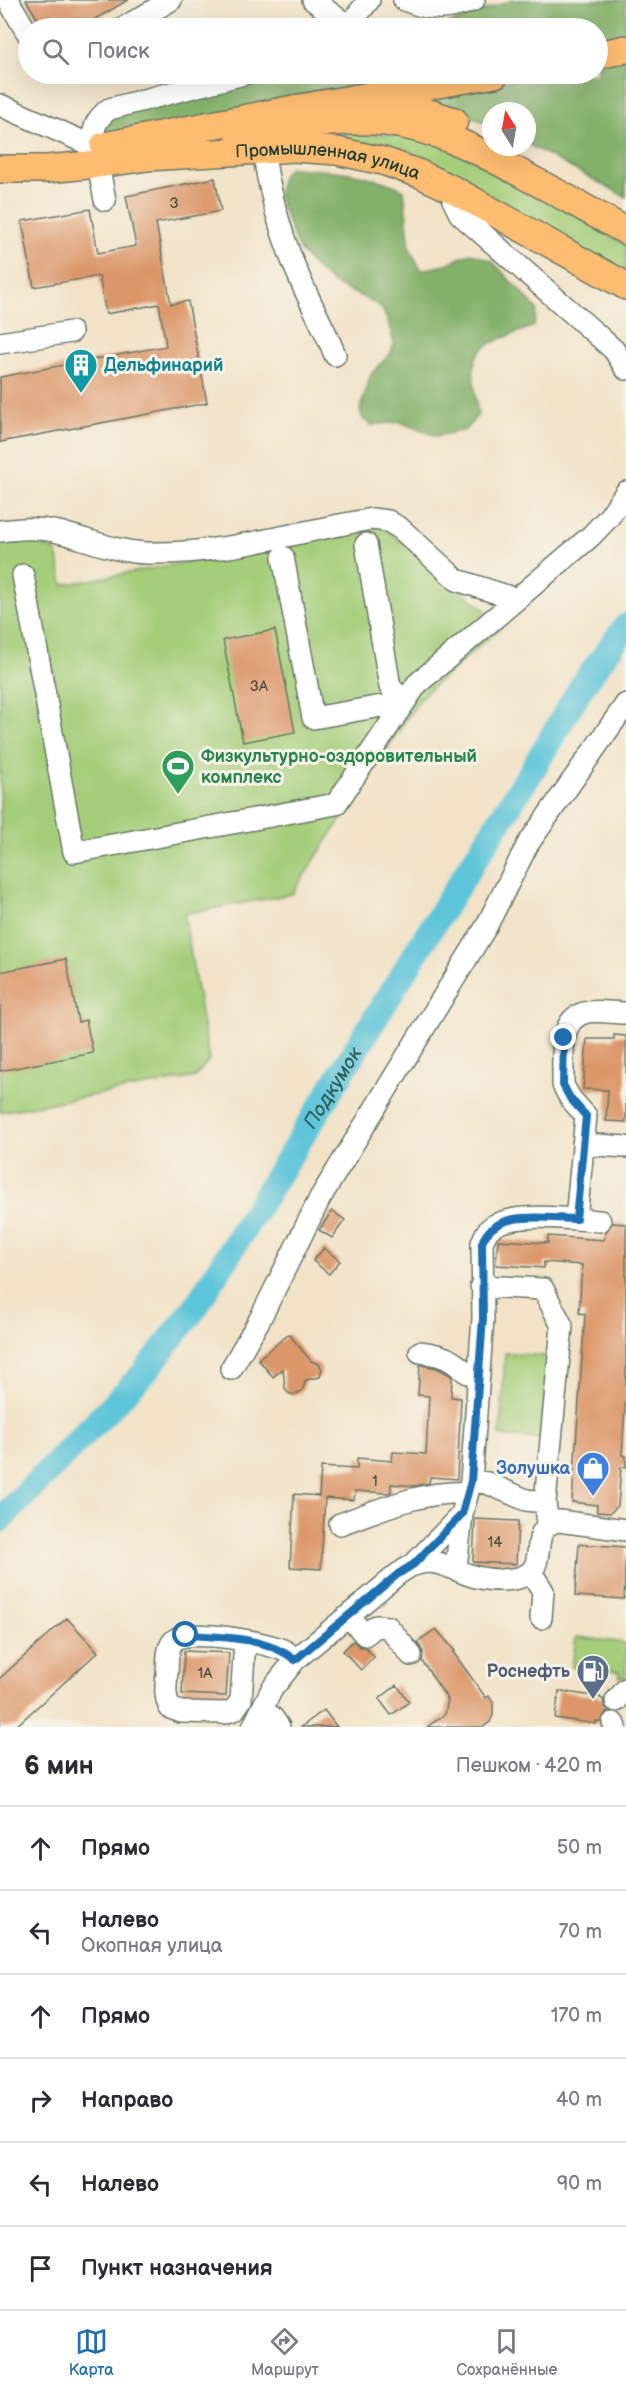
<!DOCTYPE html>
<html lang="ru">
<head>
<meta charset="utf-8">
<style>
  body { margin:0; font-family:"Balsamiq Sans",sans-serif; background:#f7f7f7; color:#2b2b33 }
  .compass { position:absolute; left:482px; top:102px; width:54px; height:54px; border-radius:50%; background:#fff; box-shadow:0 6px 24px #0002; rotate:349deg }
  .stop { position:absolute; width:18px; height:18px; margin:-14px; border:4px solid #1f6fb2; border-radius:50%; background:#fff }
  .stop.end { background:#1f6fb2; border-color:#fff; box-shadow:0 2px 6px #0008 }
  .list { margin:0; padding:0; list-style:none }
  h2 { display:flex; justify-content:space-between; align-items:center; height:78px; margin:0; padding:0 24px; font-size:26px }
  h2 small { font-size:20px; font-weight:400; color:#7c7c81 }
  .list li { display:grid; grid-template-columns:39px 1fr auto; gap:18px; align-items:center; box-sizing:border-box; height:84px; padding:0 24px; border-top:2px solid #e1e1e2 }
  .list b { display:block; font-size:22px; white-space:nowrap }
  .list p { margin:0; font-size:20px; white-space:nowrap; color:#7c7c81 }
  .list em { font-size:20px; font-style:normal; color:#7c7c81 }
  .icon { flex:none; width:33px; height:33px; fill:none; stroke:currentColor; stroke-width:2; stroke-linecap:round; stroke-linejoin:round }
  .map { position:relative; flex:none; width:626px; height:1727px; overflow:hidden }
  .search { position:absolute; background:#fff; box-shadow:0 6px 24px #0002; left:18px; right:18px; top:18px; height:66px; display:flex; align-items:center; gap:15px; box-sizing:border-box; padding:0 21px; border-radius:33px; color:#7c7c81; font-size:22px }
  .sheet { height:582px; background:#fff }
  nav { display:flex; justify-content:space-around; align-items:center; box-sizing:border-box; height:84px; border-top:2px solid #e1e1e2; background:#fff; font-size:16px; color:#7c7c81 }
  nav a { display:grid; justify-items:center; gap:3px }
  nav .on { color:#1f6fb2 }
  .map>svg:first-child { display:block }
</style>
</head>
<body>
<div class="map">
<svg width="626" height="1727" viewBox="0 0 626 1727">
  <rect width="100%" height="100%" fill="#f7f3e8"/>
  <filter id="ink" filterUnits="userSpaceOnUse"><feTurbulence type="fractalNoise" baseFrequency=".0167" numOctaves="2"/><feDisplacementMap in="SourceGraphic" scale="12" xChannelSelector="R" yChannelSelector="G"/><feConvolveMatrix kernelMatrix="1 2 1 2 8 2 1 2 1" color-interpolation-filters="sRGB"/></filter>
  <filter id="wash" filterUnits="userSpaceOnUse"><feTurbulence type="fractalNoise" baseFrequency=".008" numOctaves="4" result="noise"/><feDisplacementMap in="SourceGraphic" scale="24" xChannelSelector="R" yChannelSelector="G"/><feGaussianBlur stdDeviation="1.35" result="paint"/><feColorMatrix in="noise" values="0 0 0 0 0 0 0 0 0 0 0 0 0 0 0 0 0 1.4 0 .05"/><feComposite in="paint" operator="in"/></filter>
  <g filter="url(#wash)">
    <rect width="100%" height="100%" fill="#f2e3c8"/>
    <path fill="#a5ce7a" stroke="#628657" stroke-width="1.5" d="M358 134 398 135 433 142 506 174 626 245V275L315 136Z
      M382 526 485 610 500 628 421 697 292 894 184 914 209 1060 195 1077 0 1112V544L33 538 57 553 63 585Z
      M505 1353 548 1356 542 1439 500 1436Z
      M576 1637 626 1643V1678L619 1677V1672L572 1667Z"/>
    <path fill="#84b16a" stroke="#52774f" stroke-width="1.5" d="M512 0H626V39L598 45V28H437Z
      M626 59V197L527 144V111H491V126L473 117 416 97 544 74H598V64Z
      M273 74H447L103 135 107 119 115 115Z
      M290 168C331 170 367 172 404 190L410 249 421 270 442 266 471 253 492 261 537 309 534 326C470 351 468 344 478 415L465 430 436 436 400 422 371 425 363 419 360 410 371 374 391 353 394 344 390 327 383 310 377 304 333 283 311 264 298 248 277 194 283 174Z"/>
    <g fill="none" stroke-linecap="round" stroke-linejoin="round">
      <path stroke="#5dc5d9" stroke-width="26" id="s1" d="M0 1520 144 1373 195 1308 447 903 531 772 582 686 626 626"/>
    </g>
    <g id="blocks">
      <path fill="#dc9669" d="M26 0H128L80 28H43Z
        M215 178 221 211 156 223 171 304 188 301 207 403 0 442V377L166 346 159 304 106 314 99 276 34 287 22 221 90 209 98 253 136 246 126 196Z
        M275 630 295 732 243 742 223 640Z
        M66 959 78 1022 86 1020 93 1053 0 1071V972Z
        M614 1035 626 1036V1122L606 1121 608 1090 583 1089 587 1039H614Z
        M332 1211 345 1220 332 1238 319 1230Z
        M612 1223 626 1224V1393L622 1455 626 1456V1467H621L618 1506 610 1513 597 1512V1505L572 1502 585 1314 579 1313 582 1265 544 1262V1268L496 1265 498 1240 548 1243V1236L604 1240 605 1233Z
        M324 1248 340 1261 329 1274 313 1261Z
        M289 1334 311 1361 319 1364 322 1369 320 1377 306 1380 302 1391 294 1395 288 1393 285 1388 283 1369 273 1377 258 1359Z
        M420 1365 437 1368 450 1375 452 1377 451 1397 461 1398 457 1479 430 1477 429 1483 415 1486 391 1484V1492L388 1493 355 1491 354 1500 325 1498 321 1569 290 1567 294 1494 319 1496 321 1467 357 1469V1458L392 1461 393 1452 426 1454 429 1396 418 1395Z
        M475 1519 518 1521 516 1564 473 1562Z
        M579 1544 626 1547 624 1599 575 1596Z
        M67 1618 98 1652 15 1727H0V1678Z
        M436 1629 455 1651 453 1652 486 1698 489 1696 493 1703V1715L490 1722 483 1727H427L445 1714 448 1700 422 1661 423 1652 417 1642Z
        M353 1641 360 1647H365L374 1657 361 1670 343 1651Z
        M184 1651 229 1653 226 1696 182 1694Z
        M397 1685 409 1702 391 1715 379 1699Z
        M559 1691 600 1697V1698L603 1699 604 1706 609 1711 605 1713 601 1722 596 1721V1724L555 1718Z
        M324 1710 337 1727H301Z"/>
    </g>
  </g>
  <g filter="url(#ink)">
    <use href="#blocks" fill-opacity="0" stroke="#697768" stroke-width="1.5"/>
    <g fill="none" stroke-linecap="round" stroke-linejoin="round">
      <defs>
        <path id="minor" d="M8 0 28 34
          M313 0 349 27
          M404 0C431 11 447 11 474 0
          M123 28 171 0
          M347 28 369 0
          M0 105 95 147C92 129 94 121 109 109L244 74
          M263 150C270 195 281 237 300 279 311 305 325 329 335 355
          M98 164 105 200
          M452 189 453 200 460 214 595 333 614 350 626 369
          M0 343 71 332
          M0 531C18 529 36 527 54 531 86 538 114 552 147 553 224 555 298 531 372 519L388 521 401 529 457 580 516 599
          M366 544 390 687 405 702
          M283 557 313 718 405 702
          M23 575 74 852 336 804 417 684 591 536 609 517 626 492
          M583 1144 626 1147
          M576 1219 586 1116 570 1098 563 1085C564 1061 556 1017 588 1012 600 1010 614 1013 626 1013
          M481 1286 543 1289 562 1326 545 1502 548 1523
          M420 1352C432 1354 443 1355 453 1362 467 1371 461 1373 479 1375
          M231 1369 260 1319 320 1198 486 927 528 844 626 704
          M471 1481 487 1483 526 1500 545 1502
          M340 1524C379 1510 424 1490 467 1493
          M414 1564 462 1514
          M456 1568 462 1514 471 1481 483 1318 482 1243C485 1235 487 1229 495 1225 520 1212 572 1219 600 1221
          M531 1572 543 1591 541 1618
          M348 1616 365 1635 376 1626 388 1627 411 1655
          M245 1641 241 1700 234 1710 224 1713 181 1712 170 1708C164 1696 166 1686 167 1673 168 1662 166 1645 176 1639 192 1629 268 1642 285 1651 288 1653 292 1657 295 1660
          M616 1701 626 1689
          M262 1712 272 1717 279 1727
          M613 1723 616 1727
          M253 1727 272 1689 295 1660 398 1574C403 1571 409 1566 414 1565 439 1556 455 1572 476 1577 489 1580 506 1581 518 1578 554 1570 523 1528 559 1521L626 1530"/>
        <g id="major">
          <path d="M598 55 626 49"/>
          <path d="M375 104 414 108 454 121"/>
          <path d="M240 137C286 128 337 117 385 122 438 128 484 153 529 178 562 195 594 213 626 231"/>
          <path d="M104 146 283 111 495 74"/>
          <path id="s2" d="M0 169H47L98 164 148 157 294 148 337 151 383 161 420 174 452 189 626 286"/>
        </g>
      </defs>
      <use href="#minor" stroke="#697768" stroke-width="24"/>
      <use href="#major" stroke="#697768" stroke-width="30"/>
      <use href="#minor" stroke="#fff" stroke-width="21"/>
      <use href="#major" stroke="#fdbc70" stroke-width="27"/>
    </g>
  </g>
  <g fill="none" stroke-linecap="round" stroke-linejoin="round" filter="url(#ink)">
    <path stroke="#1f6fb2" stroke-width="8" d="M186 1635C222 1637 267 1637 295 1660L398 1574 414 1564 462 1514 471 1481 483 1318 482 1243C494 1208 547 1219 576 1219L586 1116 570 1098 563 1085 564 1038"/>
  </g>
  <defs>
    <symbol id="building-pin" viewBox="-11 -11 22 30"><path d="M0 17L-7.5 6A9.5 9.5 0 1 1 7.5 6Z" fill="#0f9aa8" stroke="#f7f3e8"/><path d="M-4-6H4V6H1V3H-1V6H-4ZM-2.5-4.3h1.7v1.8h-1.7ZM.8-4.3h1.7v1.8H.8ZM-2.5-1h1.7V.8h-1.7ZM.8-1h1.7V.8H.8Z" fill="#fff"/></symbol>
    <symbol id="stadium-pin" viewBox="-11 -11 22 30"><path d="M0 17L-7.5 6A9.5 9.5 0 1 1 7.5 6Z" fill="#2e9e5b" stroke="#f7f3e8"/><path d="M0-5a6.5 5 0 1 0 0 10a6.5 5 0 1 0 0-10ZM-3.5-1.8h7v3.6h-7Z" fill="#fff"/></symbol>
    <symbol id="shop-pin" viewBox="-11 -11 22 30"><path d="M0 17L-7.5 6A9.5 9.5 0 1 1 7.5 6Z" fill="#3f7fe0" stroke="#f7f3e8"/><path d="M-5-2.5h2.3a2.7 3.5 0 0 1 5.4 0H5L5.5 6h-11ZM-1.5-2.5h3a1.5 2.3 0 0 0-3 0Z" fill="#fff"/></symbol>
    <symbol id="fuel-pin" viewBox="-11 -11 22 30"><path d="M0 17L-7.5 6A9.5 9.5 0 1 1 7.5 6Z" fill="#5c6f8a" stroke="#f7f3e8"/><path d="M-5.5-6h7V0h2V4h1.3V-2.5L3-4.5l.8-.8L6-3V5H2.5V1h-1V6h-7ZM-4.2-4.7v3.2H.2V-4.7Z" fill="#fff"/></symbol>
  </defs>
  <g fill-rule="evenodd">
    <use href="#building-pin" x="62" y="346" width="38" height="52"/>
    <use href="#stadium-pin" x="159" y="747" width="38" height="52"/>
    <use href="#shop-pin" x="574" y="1449" width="38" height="52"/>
    <use href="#fuel-pin" x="574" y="1652" width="38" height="52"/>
  </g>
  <g text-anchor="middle" stroke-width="6" stroke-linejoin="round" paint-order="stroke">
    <g font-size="15" fill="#4e5341">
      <text x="174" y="208">3</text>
      <text x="259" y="691">3А</text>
      <text x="375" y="1486">1</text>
      <text x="495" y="1547">14</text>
      <text x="205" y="1678">1А</text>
    </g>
    <g font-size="18" fill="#1f3d34" stroke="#f7f3e8">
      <text dy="6" stroke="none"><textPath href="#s2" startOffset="330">Промышленная улица</textPath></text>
    </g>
    <g font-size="18" font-weight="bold" fill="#0d838f" stroke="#f7f3e8" text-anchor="start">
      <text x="104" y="371">Дельфинарий</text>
    </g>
    <g font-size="18" font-weight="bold" fill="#27864d" stroke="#f7f3e8" text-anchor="start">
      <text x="201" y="762">Физкультурно-оздоровительный<tspan x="201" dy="21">комплекс</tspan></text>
    </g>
    <g font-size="18" font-weight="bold" fill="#366cbe" stroke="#f7f3e8" text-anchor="end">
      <text x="570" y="1474">Золушка</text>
    </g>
    <g font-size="18" font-weight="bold" fill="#4e5e75" stroke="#f7f3e8" text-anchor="end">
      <text x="570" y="1677">Роснефть</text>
    </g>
    <g font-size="20" font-style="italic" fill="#2e5f5d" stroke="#f7f3e8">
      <text dy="7" stroke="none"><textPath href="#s1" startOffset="548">Подкумок</textPath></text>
    </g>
  </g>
</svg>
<svg class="compass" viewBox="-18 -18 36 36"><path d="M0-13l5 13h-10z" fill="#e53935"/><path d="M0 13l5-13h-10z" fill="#7c7c81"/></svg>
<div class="stop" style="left:186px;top:1635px"></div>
<div class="stop end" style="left:564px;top:1038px"></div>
<div class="search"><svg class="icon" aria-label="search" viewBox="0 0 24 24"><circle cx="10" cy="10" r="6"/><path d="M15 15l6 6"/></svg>Поиск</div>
</div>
<section class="sheet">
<h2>6 мин<small>Пешком · 420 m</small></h2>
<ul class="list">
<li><svg class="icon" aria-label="ahead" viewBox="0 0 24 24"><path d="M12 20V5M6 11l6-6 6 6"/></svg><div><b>Прямо</b></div><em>50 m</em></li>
<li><svg class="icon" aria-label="left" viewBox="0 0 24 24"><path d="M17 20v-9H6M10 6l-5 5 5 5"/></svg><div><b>Налево</b><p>Окопная улица</p></div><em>70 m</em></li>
<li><svg class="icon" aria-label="ahead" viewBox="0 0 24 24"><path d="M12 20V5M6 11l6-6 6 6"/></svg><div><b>Прямо</b></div><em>170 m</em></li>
<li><svg class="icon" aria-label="right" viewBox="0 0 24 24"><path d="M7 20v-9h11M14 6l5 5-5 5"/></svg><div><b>Направо</b></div><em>40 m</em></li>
<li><svg class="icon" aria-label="left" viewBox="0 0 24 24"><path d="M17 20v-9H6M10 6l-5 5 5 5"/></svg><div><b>Налево</b></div><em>90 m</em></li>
<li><svg class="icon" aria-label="arrive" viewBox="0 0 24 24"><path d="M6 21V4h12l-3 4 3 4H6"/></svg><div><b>Пункт назначения</b></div></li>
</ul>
</section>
<nav>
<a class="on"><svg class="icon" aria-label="map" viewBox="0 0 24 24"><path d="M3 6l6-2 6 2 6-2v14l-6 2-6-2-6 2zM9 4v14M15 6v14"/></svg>Карта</a>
<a><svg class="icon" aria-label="directions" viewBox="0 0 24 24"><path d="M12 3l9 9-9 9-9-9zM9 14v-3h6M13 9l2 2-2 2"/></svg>Маршрут</a>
<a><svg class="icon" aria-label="saved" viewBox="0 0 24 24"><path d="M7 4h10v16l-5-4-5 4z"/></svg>Сохранённые</a>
</nav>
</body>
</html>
